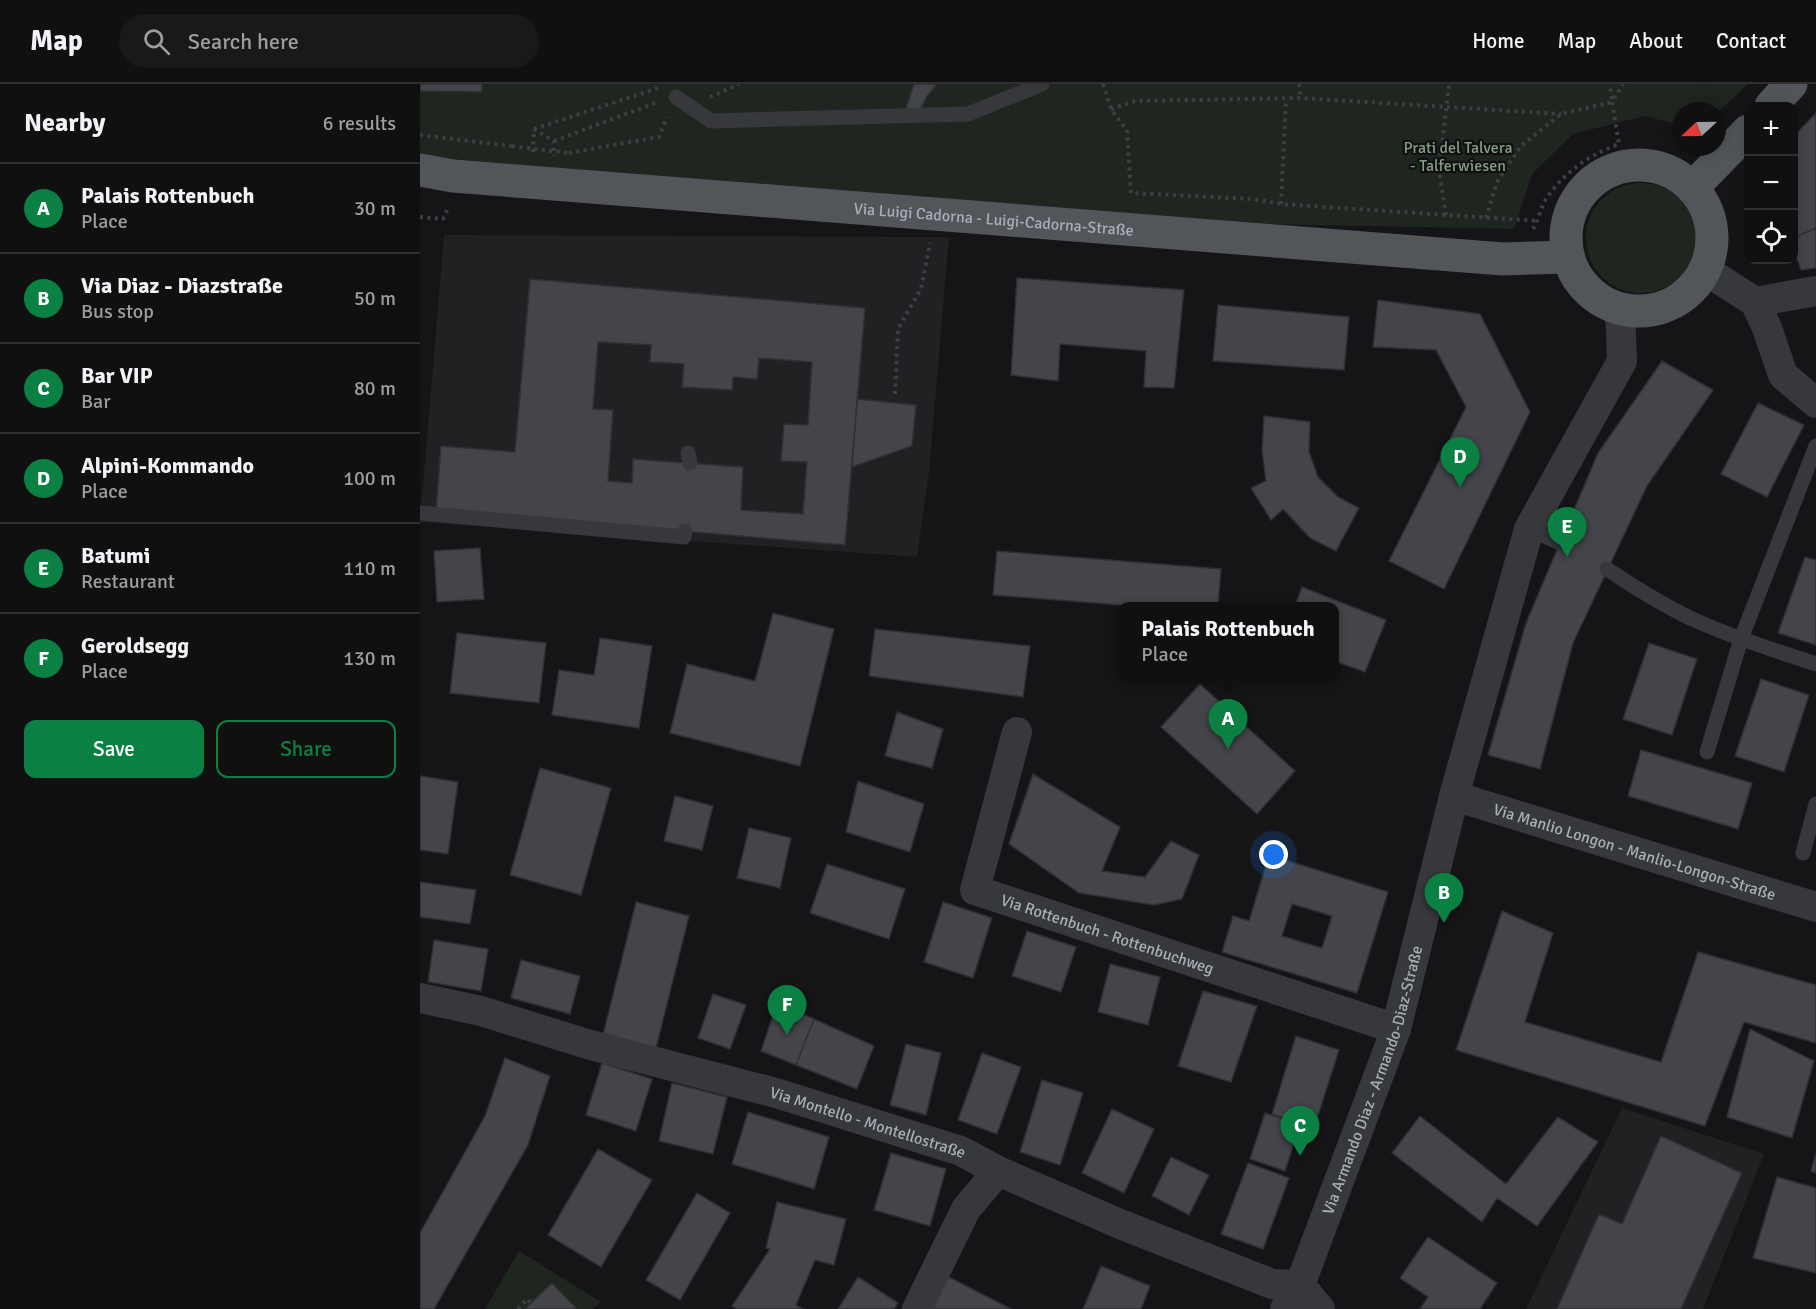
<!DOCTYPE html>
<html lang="en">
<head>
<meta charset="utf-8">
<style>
  body { margin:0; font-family:Signika,sans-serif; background:#19191a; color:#f1f3f6 }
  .controls { position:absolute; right:18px; top:18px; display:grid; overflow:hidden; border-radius:12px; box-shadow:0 3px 15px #0003 }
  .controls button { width:54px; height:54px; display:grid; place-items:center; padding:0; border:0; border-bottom:2px solid #303031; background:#101011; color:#f1f3f6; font:30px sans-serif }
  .compass { position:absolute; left:1252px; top:18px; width:54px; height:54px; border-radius:50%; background:#101011; box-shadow:0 3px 15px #0003; rotate:248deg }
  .you { position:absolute; left:854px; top:771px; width:21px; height:21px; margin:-15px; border:4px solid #fff; border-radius:50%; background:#1a73e8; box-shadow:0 0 0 9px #1a73e833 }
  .badge { display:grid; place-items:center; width:39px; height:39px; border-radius:50%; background:#0b8043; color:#fff; font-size:20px; font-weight:700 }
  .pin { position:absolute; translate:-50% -50px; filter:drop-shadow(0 2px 3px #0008) }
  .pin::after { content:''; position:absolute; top:32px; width:21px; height:18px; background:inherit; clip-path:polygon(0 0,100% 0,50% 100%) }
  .popup { position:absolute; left:697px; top:518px; width:222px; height:78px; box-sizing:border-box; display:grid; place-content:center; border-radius:12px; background:#101011; filter:drop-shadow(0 2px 4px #0005); font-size:20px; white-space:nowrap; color:#9c9d9f }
  .popup b { font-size:22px; color:#f1f3f6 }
  .popup::after { content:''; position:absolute; left:50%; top:100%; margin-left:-12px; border:12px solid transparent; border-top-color:#101011 }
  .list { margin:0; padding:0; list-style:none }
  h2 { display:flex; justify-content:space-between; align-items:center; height:78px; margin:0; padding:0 24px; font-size:26px }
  h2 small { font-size:20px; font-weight:400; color:#9c9d9f }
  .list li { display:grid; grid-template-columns:39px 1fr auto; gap:18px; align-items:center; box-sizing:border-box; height:90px; padding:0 24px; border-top:2px solid #303031 }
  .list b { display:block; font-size:22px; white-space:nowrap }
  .list p { margin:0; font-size:20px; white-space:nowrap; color:#9c9d9f }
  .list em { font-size:20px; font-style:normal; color:#9c9d9f }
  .actions { display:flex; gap:12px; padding:18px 24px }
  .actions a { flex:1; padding:14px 0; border:2px solid #0b8043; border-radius:12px; text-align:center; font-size:21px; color:#0b8043 }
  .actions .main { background:#0b8043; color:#fff }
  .icon { flex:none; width:33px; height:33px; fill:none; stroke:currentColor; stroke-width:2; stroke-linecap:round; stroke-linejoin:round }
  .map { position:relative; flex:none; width:1396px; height:1225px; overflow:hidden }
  header { display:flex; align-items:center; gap:36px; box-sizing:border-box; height:84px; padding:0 30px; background:#101011; border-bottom:2px solid #303031 }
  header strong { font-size:28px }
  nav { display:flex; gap:33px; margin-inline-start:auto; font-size:21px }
  .search { width:420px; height:54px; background:#19191a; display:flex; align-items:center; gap:15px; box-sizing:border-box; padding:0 21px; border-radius:33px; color:#9c9d9f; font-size:22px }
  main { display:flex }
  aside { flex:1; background:#101011 }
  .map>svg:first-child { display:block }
</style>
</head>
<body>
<header>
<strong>Map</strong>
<div class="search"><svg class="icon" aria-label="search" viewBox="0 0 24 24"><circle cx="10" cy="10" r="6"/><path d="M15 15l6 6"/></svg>Search here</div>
<nav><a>Home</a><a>Map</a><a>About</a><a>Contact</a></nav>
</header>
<main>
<aside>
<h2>Nearby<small>6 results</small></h2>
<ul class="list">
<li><span class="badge">A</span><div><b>Palais Rottenbuch</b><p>Place</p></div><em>30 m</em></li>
<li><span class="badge">B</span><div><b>Via Diaz - Diazstraße</b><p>Bus stop</p></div><em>50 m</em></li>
<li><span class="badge">C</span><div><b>Bar VIP</b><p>Bar</p></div><em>80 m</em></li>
<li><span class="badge">D</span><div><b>Alpini-Kommando</b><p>Place</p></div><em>100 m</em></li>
<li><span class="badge">E</span><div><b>Batumi</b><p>Restaurant</p></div><em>110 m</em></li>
<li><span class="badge">F</span><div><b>Geroldsegg</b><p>Place</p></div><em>130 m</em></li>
</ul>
<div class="actions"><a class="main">Save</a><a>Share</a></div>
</aside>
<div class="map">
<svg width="1396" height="1225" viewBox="0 0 1396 1225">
  <rect width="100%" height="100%" fill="#151517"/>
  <path fill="#212124" d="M24 151 529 153 509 389 497 473 0 438Z
    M1202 1024 1344 1070 1283 1225H1106Z"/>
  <path fill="#1f2620" d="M0 0H1328L1297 29V27H1261V41L1224 32 1153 50 1112 90 1094 145 695 137 0 90Z
    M1166 154a55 55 0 1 1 110 0a55 55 0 1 1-110 0Z
    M99 1167 181 1218 172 1225H157L132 1199 105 1225H65Z"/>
  <path fill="#44454a" stroke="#2f3033" stroke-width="1.5" fill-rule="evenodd" d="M0 0H62V8L0 7Z
    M494 0H517L507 12 499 28 485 27Z
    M1396 29V144L1374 154V52Z
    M1396 144V184L1381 186 1374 167V154Z
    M597 194 764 206 754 304 724 303 726 267 640 260 638 297 591 291Z
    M110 195 445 224 425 461 16 426 21 362 95 368ZM178 258 231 261 230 278 264 280 262 303 312 306 313 293 337 295 339 274 392 278 388 341 364 340 361 377 387 378 383 430 321 426 323 383 213 375 212 399 188 397 193 326 173 325Z
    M958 216 1060 230 1110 328 1024 505 969 477 1046 323 1016 266 953 263Z
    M798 221 929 233 924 286 793 277Z
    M1242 277 1293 306 1227 402 1153 559 1120 685 1068 671 1106 539 1178 369Z
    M437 315 496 321 492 362 432 383Z
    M1338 319 1384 341 1347 413 1301 390Z
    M844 332 890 338 889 368 898 393 918 413 939 424 916 467 890 454 863 425 851 436 831 404 846 397 842 366Z
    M60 464 64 515 17 518 14 467Z
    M577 467 801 485 798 522H713L573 511Z
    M1385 473 1396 476V561L1358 549Z
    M882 503 966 536 945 588 914 577V522H875Z
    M353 529 414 545 380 682 250 649 267 580 335 597Z
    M455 545 610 562 603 613 449 592Z
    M37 549 126 559 119 619 30 609Z
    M180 554 232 562 219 644 132 631 139 586 174 591Z
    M1229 559 1277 575 1252 651 1203 635Z
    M1341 595 1389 611 1364 688 1315 672Z
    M780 600 875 687 837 730 741 643Z
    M477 628 523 645 512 684 465 672Z
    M1221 666 1332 699 1318 745 1208 712Z
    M120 684 191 704 161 811 90 791Z
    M613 690 700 743 682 787 725 793 751 757 779 771 762 815 734 821 659 809 589 760Z
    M0 692 38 698 28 770 0 766Z
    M438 697 504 720 490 768 426 748Z
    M255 712 293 722 282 766 244 757Z
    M329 744 371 754 360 804 317 794Z
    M849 771 968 808 937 909 802 868 813 832 829 837ZM872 820 912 832 902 864 862 852Z
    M407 780 485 805 469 855 390 829Z
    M0 798 56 806 50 840 0 833Z
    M216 818 269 832 236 964 183 951Z
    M523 818 572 834 553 894 504 878Z
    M1082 827 1133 849 1105 938 1241 978 1278 868 1396 901V959L1324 938 1285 1042 1036 966Z
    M607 847 656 863 641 908 592 892Z
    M14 856 68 865 61 907 8 898Z
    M101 876 160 892 150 930 91 914Z
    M690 880 740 893 728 941 678 928Z
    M783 907 837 922 811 998 758 982Z
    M293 910 326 921 310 965 278 954Z
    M357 919 394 935 376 981 341 967Z
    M394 935 454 962 437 1005 376 981Z
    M1330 945 1394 977 1372 1054 1307 1033Z
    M876 952 919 966 894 1044 852 1030Z
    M486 960 521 969 506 1031 470 1021Z
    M562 969 601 983 577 1050 538 1036Z
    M85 974 130 992 108 1061 14 1225H0V1149L65 1032Z
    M182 979 232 995 216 1047 166 1031Z
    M622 996 663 1009 640 1081 600 1068Z
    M252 999 307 1013 293 1070 239 1057Z
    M692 1025 734 1045 704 1109 662 1089Z
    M328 1028 409 1053 394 1105 312 1080Z
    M845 1029 880 1041 865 1087 830 1075Z
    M1000 1032 1086 1100 1138 1033 1178 1058 1117 1142 1077 1114 1062 1138 972 1069Z
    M1241 1052 1322 1089 1261 1225H1137L1179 1130 1202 1140Z
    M178 1065 232 1096 181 1183 128 1151Z
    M471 1069 526 1085 510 1142 454 1126Z
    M1396 1069V1089L1391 1087Z
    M751 1073 789 1091 769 1131 732 1112Z
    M828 1079 869 1094 843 1165 801 1150Z
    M1357 1093 1396 1104V1189L1333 1174Z
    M277 1109 310 1129 260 1216 226 1196Z
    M357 1118 426 1135 414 1181 395 1176 376 1221 383 1225H317L312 1222 350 1165 346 1164Z
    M1008 1153 1077 1199 1060 1225H1000L1008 1213 980 1194Z
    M681 1182 730 1202 721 1225H663Z
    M525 1191 591 1225H509Z
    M438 1193 478 1219 474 1225H418Z
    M132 1199 157 1225H105L111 1219Z"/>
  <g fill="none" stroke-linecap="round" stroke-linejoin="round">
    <path stroke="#3c3f43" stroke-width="4" stroke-dasharray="3 4.5" stroke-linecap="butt" d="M683 0 691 25 707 47 711 109 833 115 861 120 1118 137
      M879 0 881 14
      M290 13 319 0
      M691 25 715 17 881 14 1141 30
      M114 45 238 4
      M114 45 134 57V72
      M0 51 92 62
      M134 57 238 18
      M113 68 114 45
      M149 69 239 53 247 33
      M861 120 866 15
      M1026 131 1019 87 1029 0
      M0 133 23 135 29 122
      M1066 134 1077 98 1101 62 1141 30 1192 18 1190 0
      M1113 145C1119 136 1120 124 1126 115 1144 88 1169 71 1199 60L1192 18 1203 0
      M475 310 478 245 501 205 510 159
      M98 1225 107 1215 111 1219"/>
    <path stroke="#36383c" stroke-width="15" d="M256 13 291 37 548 30 622 0
      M268 369 270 379
      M0 429 264 453 265 447
      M1109 445 1140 459
      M1187 485C1217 505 1247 524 1279 538 1317 555 1357 567 1396 580
      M1287 668 1321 555 1396 362
      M1383 769 1396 720"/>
    <g stroke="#36383c" stroke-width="30">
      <path d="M1285 186 1335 218 1347 244 1363 291 1396 319"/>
      <path d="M1335 218 1396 207"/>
      <path id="s1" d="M597 648 555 806 976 945"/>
      <path id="s2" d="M1034 712 1396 823"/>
      <path id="s3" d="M0 914 61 927 167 960 356 1009 541 1067 578 1087 700 1140 852 1200 880 1201"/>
      <path d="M880 1201 900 1225"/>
      <path d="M497 1225 546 1125 578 1087"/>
      <path id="s4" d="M865 1225 880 1201 976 945 1034 712 1109 445 1202 277 1200 225"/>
    </g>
    <g stroke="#52555a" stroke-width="33">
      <path d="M1351 22 1371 0"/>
      <circle cx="1219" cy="154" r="73"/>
      <path id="s5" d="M0 86 33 92 1083 175 1148 173"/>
      <path d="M1273 103 1328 47"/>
    </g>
    <path stroke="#3c3f43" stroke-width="4" stroke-dasharray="3 4.5" stroke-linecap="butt" d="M92 62 149 69"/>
  </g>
  <g text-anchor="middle" stroke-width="4.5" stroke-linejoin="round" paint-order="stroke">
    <g font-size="16" fill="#81a080" stroke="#101012">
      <text x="1038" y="69">Prati del Talvera<tspan x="1038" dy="18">- Talferwiesen</tspan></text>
    </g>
    <g font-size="16" fill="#a8aeb6" stroke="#101012">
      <text dy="6" stroke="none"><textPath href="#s5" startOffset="576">Via Luigi Cadorna - Luigi-Cadorna-Straße</textPath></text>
      <text dy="6" stroke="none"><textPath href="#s2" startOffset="189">Via Manlio Longon - Manlio-Longon-Straße</textPath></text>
      <text dy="6" stroke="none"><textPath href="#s1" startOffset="303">Via Rottenbuch - Rottenbuchweg</textPath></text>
      <text dy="6" stroke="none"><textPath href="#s4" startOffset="246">Via Armando Diaz - Armando-Diaz-Straße</textPath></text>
      <text dy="6" stroke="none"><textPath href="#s3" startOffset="465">Via Montello - Montellostraße</textPath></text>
    </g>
  </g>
</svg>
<div class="controls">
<button>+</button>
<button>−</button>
<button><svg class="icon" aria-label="locate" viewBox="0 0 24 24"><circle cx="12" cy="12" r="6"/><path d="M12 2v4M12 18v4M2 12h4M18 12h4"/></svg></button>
</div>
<svg class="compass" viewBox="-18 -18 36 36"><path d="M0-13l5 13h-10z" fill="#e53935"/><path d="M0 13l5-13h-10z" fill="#9c9d9f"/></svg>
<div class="you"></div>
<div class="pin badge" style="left:808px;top:665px">A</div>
<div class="popup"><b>Palais Rottenbuch</b>Place</div>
<div class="pin badge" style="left:1024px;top:839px">B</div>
<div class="pin badge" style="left:880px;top:1072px">C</div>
<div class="pin badge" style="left:1040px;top:403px">D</div>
<div class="pin badge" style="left:1147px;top:473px">E</div>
<div class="pin badge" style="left:367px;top:951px">F</div>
</div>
</main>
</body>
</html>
